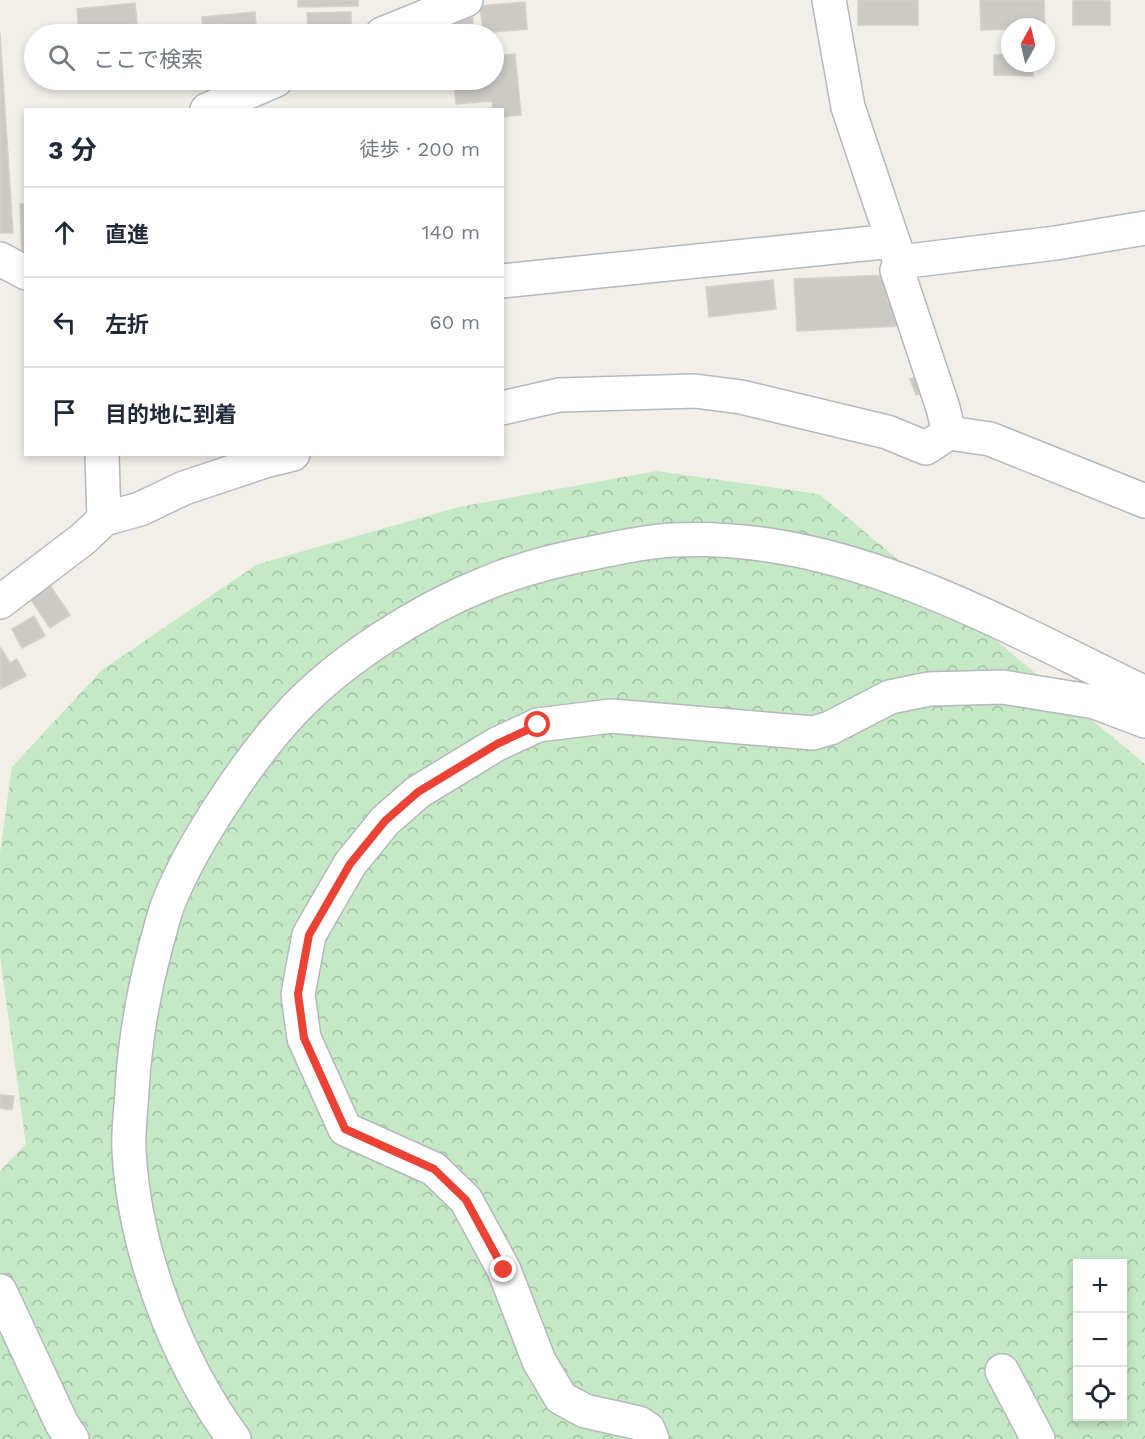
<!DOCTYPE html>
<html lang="ja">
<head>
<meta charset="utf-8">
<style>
  body { margin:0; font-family:"Work Sans","Noto Sans JP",sans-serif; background:#f2f2f3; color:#1f2937 }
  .controls { position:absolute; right:18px; bottom:18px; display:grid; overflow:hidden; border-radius:0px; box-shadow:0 3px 9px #0003 }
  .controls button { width:54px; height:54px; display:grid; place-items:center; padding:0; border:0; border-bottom:2px solid #e0e1e3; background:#fff; color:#1f2937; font:30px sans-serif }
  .compass { position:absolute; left:1001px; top:18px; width:54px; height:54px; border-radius:50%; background:#fff; box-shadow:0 3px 9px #0003; rotate:8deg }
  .stop { position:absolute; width:18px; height:18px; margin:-14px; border:4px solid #ea4335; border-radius:50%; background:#fff }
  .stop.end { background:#ea4335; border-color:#fff; box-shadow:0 2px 6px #0008 }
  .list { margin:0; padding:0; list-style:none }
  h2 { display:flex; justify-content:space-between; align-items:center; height:78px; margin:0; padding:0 24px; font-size:26px }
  h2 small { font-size:20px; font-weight:400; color:#747a83 }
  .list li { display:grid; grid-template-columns:39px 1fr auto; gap:18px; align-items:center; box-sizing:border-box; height:90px; padding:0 24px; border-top:2px solid #e0e1e3 }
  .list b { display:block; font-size:22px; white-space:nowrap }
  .list em { font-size:20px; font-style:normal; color:#747a83 }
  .icon { flex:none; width:33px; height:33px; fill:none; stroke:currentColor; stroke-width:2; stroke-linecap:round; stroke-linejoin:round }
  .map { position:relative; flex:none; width:1145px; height:1439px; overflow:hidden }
  .search { position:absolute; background:#fff; box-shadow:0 3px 9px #0003; left:24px; top:24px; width:480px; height:66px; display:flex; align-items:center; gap:15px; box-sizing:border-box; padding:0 21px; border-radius:33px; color:#747a83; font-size:22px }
  .panel { position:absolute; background:#fff; box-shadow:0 3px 9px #0003; left:24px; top:108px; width:480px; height:348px; border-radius:0px }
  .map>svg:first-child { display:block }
</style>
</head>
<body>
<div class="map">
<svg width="1145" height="1439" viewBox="0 0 1145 1439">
  <defs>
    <pattern id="forest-crowns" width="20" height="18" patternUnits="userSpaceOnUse" patternTransform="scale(1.5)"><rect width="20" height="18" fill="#c5e8c5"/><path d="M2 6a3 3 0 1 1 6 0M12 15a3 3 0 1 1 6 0" fill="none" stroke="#a3c0a4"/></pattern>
  </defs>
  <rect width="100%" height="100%" fill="#f1efe8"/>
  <path fill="url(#forest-crowns)" fill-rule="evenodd" d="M657 471 819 494 1145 764V1439H0V1171L26 1144 0 956V853L12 767 102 670 258 564 459 507ZM1078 1264H1122V1416H1078Z"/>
  <path fill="#cccac5" stroke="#d6d1c6" stroke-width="1.5" d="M298 0H358V6L298 7Z
    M858 0H918V25H858Z
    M980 0H1044L1045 27H1010V29L981 30Z
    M1073 0 1110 1V25H1073Z
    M525 2 527 29 483 33 480 6Z
    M135 3 138 34H79L77 9Z
    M255 12 257 34H203L202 17Z
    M351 12V26L308 27 307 13Z
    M449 18H473V34H449Z
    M0 33 13 233H0Z
    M515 54 521 115 502 117V110H493L492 101 456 104 454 80H494V56Z
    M994 55H1010V63H1033V76L994 75Z
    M20 204H26V252H22Z
    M886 275 887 301H899L900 326 797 331 794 279Z
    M773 280 776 309 709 317 706 287Z
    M926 373 932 389 916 395 910 379Z
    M49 584 70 615 50 628 29 597Z
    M34 616 45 636 22 648 12 629Z
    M0 648H1L10 663 17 659 26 676 0 689Z
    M0 1095 14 1096 12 1110 0 1108Z"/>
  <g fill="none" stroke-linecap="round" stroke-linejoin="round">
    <defs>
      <path id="minor" d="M829 0 848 107 900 262 1056 243 1145 228
        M382 34 466 0
        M207 110 276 80
        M0 259 26 273
        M900 262 897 270 943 408 949 433
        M502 281 893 241
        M502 408 559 395 695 391 741 397 887 432 926 448 949 433 990 439 1145 501
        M102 454 104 519
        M0 602 83 539 104 519 140 509 184 488 265 461 293 454
        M0 1291 62 1424 72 1439
        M1002 1371 1038 1439
        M234 1439C176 1360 134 1249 129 1150 128 1131 131 1110 132 1090 135 1041 143 993 156 945 160 932 163 917 168 904 183 866 204 831 226 798 243 772 262 746 283 722 333 664 418 610 489 582 524 568 560 559 597 552 622 547 648 541 674 540 843 531 997 622 1145 693
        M652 1439 648 1429 639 1423 585 1411 561 1398 539 1361 504 1270 466 1200 434 1169 345 1129 304 1038 298 994 309 935 350 864 385 821 418 792 497 744 538 725 611 716 813 733 830 728 890 697 929 689 1003 687 1095 702 1145 721"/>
    </defs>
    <use href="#minor" stroke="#b5b8bc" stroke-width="36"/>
    <use href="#minor" stroke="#fff" stroke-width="33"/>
  </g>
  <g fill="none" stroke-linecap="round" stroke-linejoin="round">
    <path stroke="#ea4335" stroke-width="8" d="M504 1270 466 1200 434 1169 345 1129 304 1038 298 994 309 935 350 864 385 821 418 792 497 744 538 725"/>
  </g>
</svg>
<div class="controls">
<button>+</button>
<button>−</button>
<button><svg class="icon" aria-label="locate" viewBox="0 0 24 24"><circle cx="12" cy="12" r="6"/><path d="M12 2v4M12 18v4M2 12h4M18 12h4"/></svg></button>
</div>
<svg class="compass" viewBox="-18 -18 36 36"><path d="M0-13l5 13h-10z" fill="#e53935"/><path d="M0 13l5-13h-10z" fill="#747a83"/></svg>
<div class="stop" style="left:538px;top:725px"></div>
<div class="stop end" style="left:504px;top:1270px"></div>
<div class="search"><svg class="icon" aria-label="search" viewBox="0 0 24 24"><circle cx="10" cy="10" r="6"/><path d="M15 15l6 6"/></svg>ここで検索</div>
<section class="panel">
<h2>3 分<small>徒歩 · 200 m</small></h2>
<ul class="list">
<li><svg class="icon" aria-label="ahead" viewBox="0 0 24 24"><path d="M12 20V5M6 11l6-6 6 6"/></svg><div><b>直進</b></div><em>140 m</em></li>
<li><svg class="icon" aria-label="left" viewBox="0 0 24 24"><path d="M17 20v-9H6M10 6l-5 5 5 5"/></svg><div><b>左折</b></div><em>60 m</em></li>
<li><svg class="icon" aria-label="arrive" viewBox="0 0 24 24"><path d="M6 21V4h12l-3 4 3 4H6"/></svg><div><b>目的地に到着</b></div></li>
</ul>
</section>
</div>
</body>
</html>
